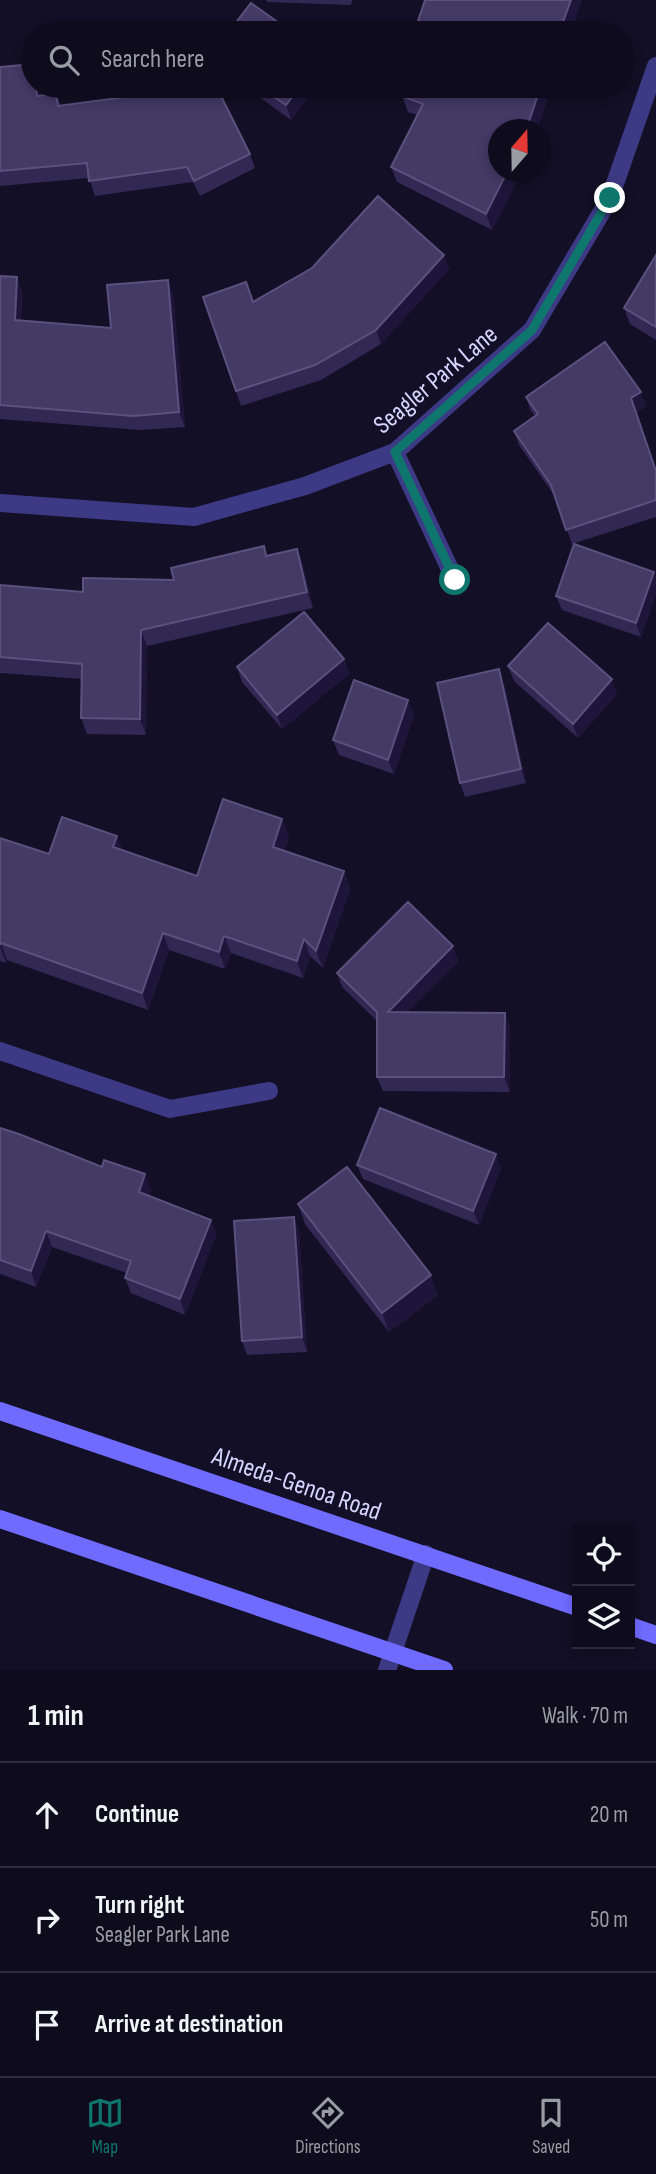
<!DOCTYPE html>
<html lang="en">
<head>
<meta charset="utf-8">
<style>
  body { margin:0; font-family:"Sofia Sans Condensed",sans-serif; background:#1c1929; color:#f1f3f6 }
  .controls { position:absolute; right:21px; bottom:21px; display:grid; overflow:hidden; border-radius:0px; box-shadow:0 4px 10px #0003 }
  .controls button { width:63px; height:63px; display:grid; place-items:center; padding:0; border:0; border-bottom:2px solid #2e2b3b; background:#0e0b1c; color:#f1f3f6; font:35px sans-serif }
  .compass { position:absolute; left:488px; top:119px; width:63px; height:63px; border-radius:50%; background:#0e0b1c; box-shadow:0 4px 10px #0003; rotate:20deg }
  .stop { position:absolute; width:21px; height:21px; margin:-16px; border:5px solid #0f766e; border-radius:50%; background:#fff }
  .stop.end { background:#0f766e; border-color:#fff; box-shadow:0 2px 7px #0008 }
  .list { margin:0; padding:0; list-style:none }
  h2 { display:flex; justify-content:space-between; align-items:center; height:91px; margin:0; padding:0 28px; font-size:30px }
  h2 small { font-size:23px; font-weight:400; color:#9b9ba3 }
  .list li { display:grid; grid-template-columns:46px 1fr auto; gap:21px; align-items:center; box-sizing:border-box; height:105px; padding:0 28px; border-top:2px solid #2e2b3b }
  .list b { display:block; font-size:26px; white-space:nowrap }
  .list p { margin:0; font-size:23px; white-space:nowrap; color:#9b9ba3 }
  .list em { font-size:23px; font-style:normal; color:#9b9ba3 }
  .icon { flex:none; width:38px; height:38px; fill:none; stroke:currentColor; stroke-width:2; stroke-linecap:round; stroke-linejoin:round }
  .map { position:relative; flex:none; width:656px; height:1670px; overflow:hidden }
  .search { position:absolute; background:#0e0b1c; box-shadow:0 4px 10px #0003; left:21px; right:21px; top:21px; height:77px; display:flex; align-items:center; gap:18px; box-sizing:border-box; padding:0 24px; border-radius:38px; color:#9b9ba3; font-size:26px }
  .sheet { height:406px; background:#0e0b1c }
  nav { display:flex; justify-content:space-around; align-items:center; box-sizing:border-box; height:98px; border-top:2px solid #2e2b3b; background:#0e0b1c; font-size:19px; color:#9b9ba3 }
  nav a { display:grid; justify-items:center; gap:4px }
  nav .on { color:#0f766e }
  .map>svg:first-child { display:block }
</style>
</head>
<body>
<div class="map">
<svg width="656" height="1670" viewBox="0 0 656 1670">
  <rect width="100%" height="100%" fill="#130f26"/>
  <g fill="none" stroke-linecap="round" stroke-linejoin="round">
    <path stroke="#3d3a85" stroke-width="18" d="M395 452 455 580
      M0 503 194 517 305 486 395 452 532 330 610 198 656 66
      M0 1051 170 1109 269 1091
      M387 1670 426 1554"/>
    <path stroke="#6f6bff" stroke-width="18" d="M0 1411 577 1607
      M0 1519 444 1670
      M630 1626 656 1635"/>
  </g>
  <path fill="#312854" d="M266 0H352L351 5 267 2Z
    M418 21 571 33H423Z
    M0 67 39 86 40 96 56 94 61 106 250 154 255 168 200 196 193 182 95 196 89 178 0 186Z
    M244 86H316L291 120Z
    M407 86H552L537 130H499V172H521L492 230 397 182 391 167 417 115 408 112 402 96Z
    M444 255 449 269 381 344 321 380 241 406 203 297 253 302Z
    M656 255V340L630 324 624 308Z
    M0 276 22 291 21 320 111 328 173 294 185 427 139 430 0 419Z
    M526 397 646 406 637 413 656 470V517L572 544 556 498 519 445 514 431 535 416 531 411Z
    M264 546 267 556 297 549 303 565 313 608 147 646 146 735 87 734 81 718 82 679 0 673V585L83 592 174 580Z
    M654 572 656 578V594L641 637 562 610 556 596Z
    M344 659 349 674 282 729 242 682 237 667Z
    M508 666 617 694 578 738 514 681Z
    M504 683 526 783 465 797 460 783Z
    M414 714 394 774 339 755 333 740Z
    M282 819 289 837 284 851 344 871 350 889 323 968 310 956 303 978 231 953 225 969 169 950 148 1010 7 960 6 963 0 961V838L49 854 123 850 197 876Z
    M459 961 407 1012 510 1027V1092L383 1091 377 1077V1021L342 987 337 973Z
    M0 1128 151 1190 149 1196 211 1220 216 1235 185 1315 131 1293 125 1278 127 1273 52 1247 36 1287 0 1274Z
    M357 1165 501 1168 479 1225 363 1179Z
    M298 1204 438 1295 389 1332 305 1224Z
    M294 1217 299 1232 307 1352 247 1355 242 1341Z"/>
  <path fill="#1d163a" d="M571 0H582L571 33H559Z
    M36 86H39L42 111 37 96Z
    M300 86H316L291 120 286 105Z
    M541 86H552L537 130H526Z
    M507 172H521L492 230 486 214Z
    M444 255 449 269 381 344 376 330Z
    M17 277 22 291 20 334 15 320Z
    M168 280 173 294 185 427 179 412Z
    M641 392 646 406 637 413 631 398Z
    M297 549 303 565 313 608 307 592Z
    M654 572 656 578V594L641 637 636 623Z
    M141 630 147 646 146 735 140 719Z
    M344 659 349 674 282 729 277 715Z
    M499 669 504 683 526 783 521 769Z
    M612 679 617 694 578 738 573 724Z
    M408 700 414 714 394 774 388 760Z
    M282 819 289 837 279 865 273 847Z
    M117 836 124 853 113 847Z
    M344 871 350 889 323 968 316 951Z
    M163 933 169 950 148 1010 142 993Z
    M224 936 231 953 225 969 219 952Z
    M304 939 310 956 303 978 297 961Z
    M1 943 7 960 6 963 0 947Z
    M453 946 459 961 393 1027 388 1012Z
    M505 1013 510 1027V1092L504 1077Z
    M496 1154 501 1168 479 1225 473 1211Z
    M145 1174 151 1190 145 1207 139 1192Z
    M294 1217 299 1232 307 1352 302 1337Z
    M211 1220 216 1235 185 1315 180 1299Z
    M46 1231 52 1247 36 1287 31 1271Z
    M431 1275 438 1295 389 1332 382 1313Z"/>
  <path fill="#433a66" stroke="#5a527e" stroke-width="2" d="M425 0H571L559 33H427L430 25 418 21Z
    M251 3 293 33H228Z
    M33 64V86H36L37 96 56 94 58 106 133 96 155 86H216L250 154 194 181 187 167 89 181 87 163 0 171V67Z
    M259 86H300L286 105Z
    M407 86H541L526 130H499V172H507L486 214 391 167 423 104 402 96Z
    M378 196 444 255 376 330 315 365 236 391 203 297 246 282 253 302 312 268Z
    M656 255V327L624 308Z
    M0 276 17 277 15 320 111 328 107 285 168 280 179 412 133 416 0 405Z
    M605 342 641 392 631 398 656 471V500L566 530 551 485 514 431 538 414 526 397Z
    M574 544 654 572 636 623 556 596Z
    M264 546 266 556 297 549 307 592 141 630 140 719 81 718 82 664 0 657V585L83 592V578L174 580 171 568Z
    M304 612 344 659 277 715 237 667Z
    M548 623 612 679 573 724 508 666Z
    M499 669 521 769 460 783 437 683Z
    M354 680 408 700 388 760 333 740Z
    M223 799 282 819 273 847 344 871 316 951 304 939 297 961 224 936 219 952 163 933 142 993 1 943 0 945V838L49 854 62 817 117 836 113 847 197 876Z
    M408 902 453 946 388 1012 505 1013 504 1077H377V1012L337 973Z
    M380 1108 496 1154 473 1211 357 1165Z
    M0 1128 19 1134 102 1167 104 1160 145 1174 139 1192 211 1220 180 1299 125 1278 131 1261 46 1231 31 1271 0 1260Z
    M347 1167 431 1275 382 1313 298 1204Z
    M294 1217 302 1337 242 1341 234 1221Z"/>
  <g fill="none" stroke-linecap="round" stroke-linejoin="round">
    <path stroke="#0f766e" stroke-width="9" d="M455 580 395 452 532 330 610 198"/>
  </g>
  <g text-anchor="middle" stroke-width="6" stroke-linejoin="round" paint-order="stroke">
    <g font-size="26" fill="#d9d4ff" stroke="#130f26">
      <text transform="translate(435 379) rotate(-40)" y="9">Seagler Park Lane</text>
      <text transform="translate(297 1483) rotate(19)" y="9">Almeda-Genoa Road</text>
    </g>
  </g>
</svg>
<div class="controls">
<button><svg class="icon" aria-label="locate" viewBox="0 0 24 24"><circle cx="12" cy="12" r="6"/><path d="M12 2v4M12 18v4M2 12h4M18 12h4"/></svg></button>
<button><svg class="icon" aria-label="layers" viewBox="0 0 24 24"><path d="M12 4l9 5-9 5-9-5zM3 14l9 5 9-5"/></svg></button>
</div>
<svg class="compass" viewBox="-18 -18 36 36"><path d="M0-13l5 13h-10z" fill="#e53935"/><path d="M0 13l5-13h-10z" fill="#9b9ba3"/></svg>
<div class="stop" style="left:455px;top:580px"></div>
<div class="stop end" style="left:610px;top:198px"></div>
<div class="search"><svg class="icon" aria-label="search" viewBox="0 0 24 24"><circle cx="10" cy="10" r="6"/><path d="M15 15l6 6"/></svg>Search here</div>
</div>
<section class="sheet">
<h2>1 min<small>Walk · 70 m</small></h2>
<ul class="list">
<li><svg class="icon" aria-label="ahead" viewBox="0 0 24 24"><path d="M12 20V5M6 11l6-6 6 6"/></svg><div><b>Continue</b></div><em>20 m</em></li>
<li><svg class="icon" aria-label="right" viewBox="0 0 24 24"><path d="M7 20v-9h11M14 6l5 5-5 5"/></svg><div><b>Turn right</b><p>Seagler Park Lane</p></div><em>50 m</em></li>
<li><svg class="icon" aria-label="arrive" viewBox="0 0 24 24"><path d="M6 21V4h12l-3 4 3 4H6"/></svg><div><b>Arrive at destination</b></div></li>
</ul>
</section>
<nav>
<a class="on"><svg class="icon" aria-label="map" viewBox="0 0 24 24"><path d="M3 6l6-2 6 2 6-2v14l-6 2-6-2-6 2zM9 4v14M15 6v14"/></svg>Map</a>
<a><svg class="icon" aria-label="directions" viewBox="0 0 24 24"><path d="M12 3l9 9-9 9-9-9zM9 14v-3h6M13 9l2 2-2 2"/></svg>Directions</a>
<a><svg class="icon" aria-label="saved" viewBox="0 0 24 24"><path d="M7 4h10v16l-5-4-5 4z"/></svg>Saved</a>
</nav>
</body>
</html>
